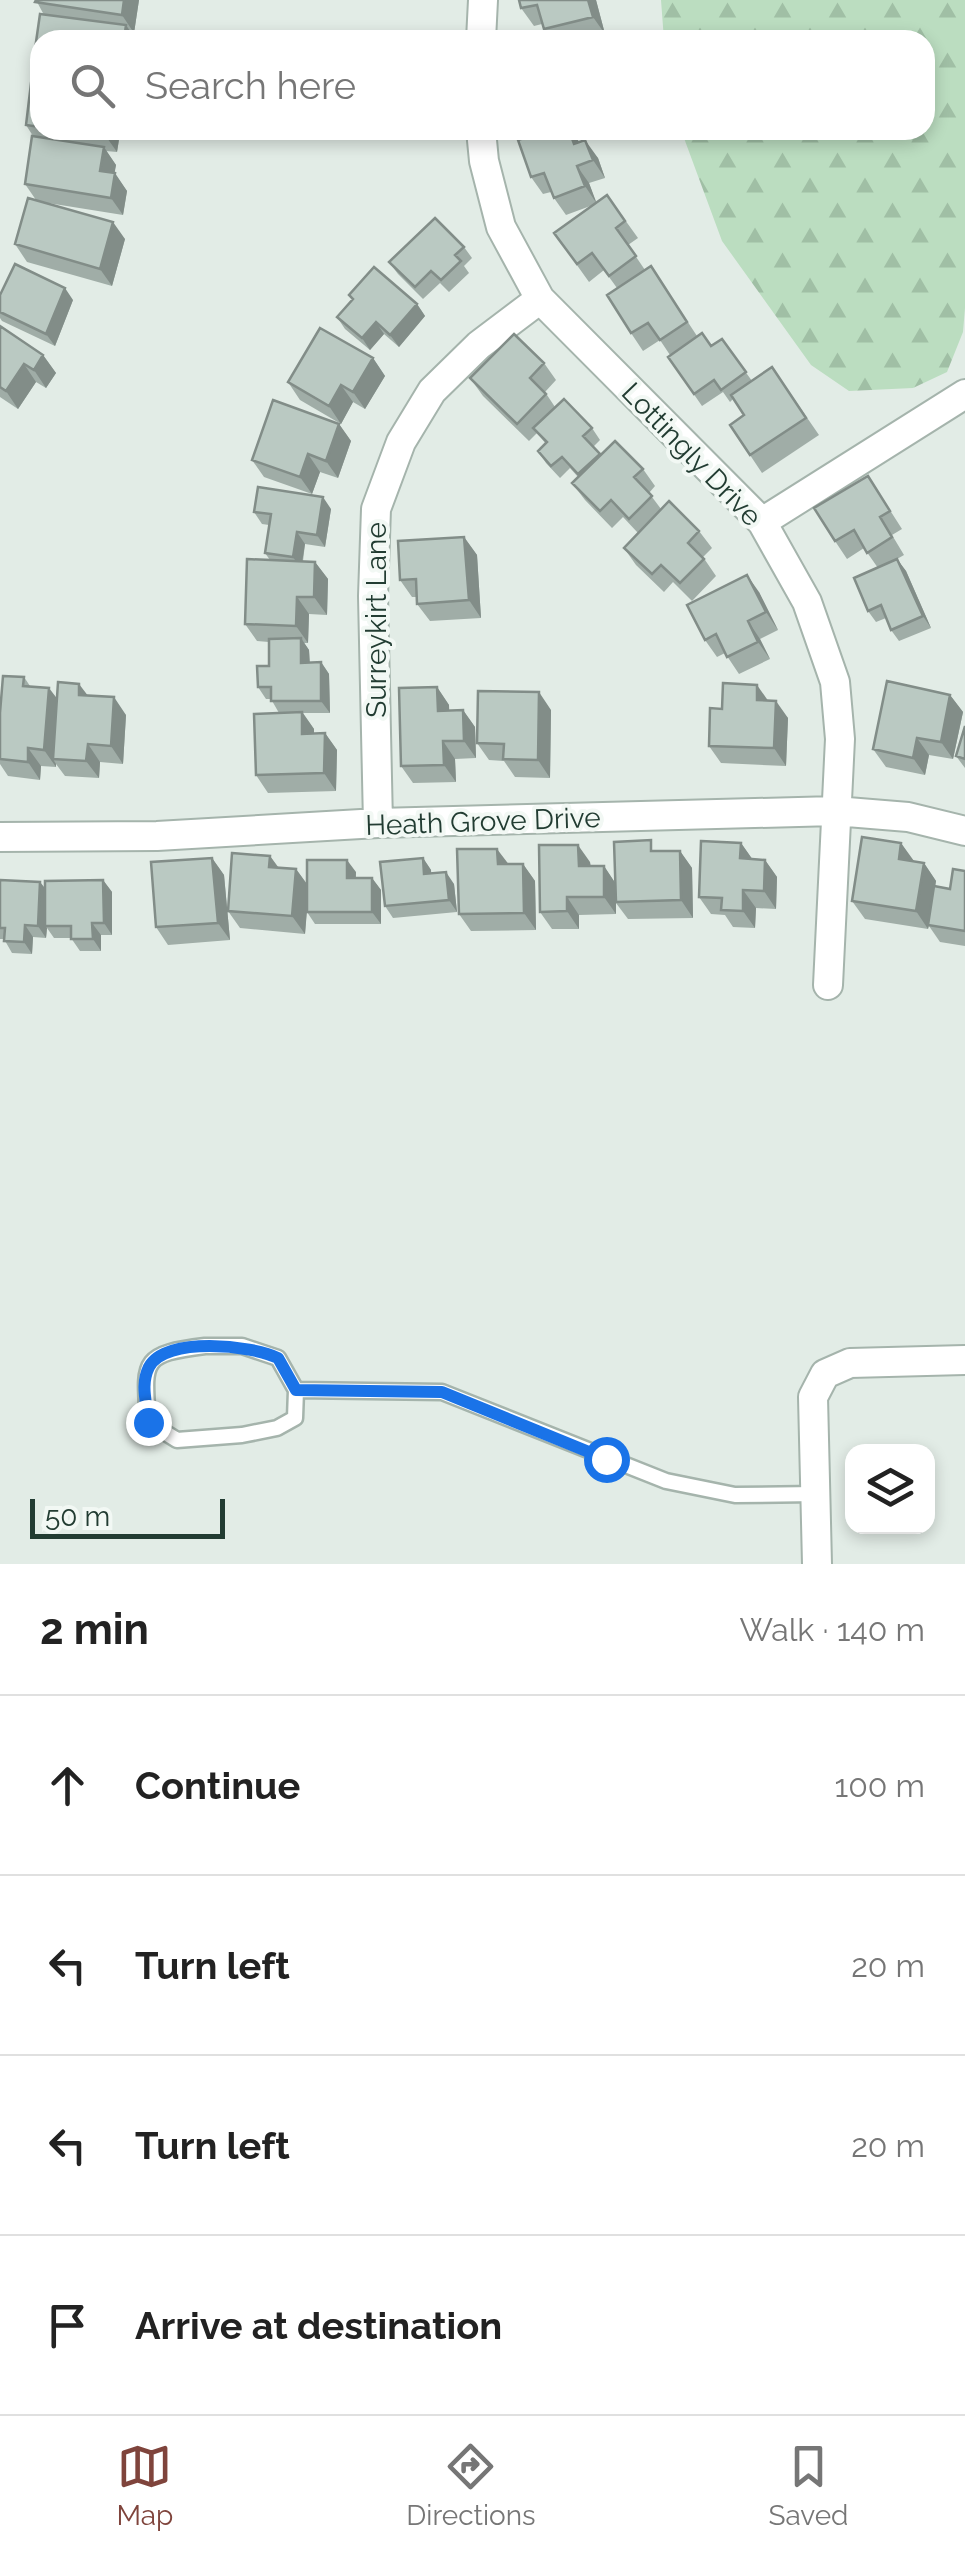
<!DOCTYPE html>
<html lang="en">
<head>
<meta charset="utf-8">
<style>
  body { margin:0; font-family:Raleway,sans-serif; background:#f2f2f2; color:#222 }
  .controls { position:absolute; right:30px; bottom:30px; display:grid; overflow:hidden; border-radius:20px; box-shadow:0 5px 15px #0003 }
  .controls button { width:90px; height:90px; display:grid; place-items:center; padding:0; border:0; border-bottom:2px solid #e0e0e0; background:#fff; color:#222; font:50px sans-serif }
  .scale { position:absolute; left:30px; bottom:25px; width:195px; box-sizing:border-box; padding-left:10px; border:5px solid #223c32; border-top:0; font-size:28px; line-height:35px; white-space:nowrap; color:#223c32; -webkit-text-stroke:8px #f2f8f4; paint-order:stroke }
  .stop { position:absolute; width:30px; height:30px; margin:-22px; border:8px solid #1a73e8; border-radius:50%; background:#fff }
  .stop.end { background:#1a73e8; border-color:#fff; box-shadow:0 2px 10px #0008 }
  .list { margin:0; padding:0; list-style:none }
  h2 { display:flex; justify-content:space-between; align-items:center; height:130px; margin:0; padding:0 40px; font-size:42px }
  h2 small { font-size:32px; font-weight:400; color:#767676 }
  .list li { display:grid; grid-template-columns:65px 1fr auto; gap:30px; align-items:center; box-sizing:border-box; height:180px; padding:0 40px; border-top:2px solid #e0e0e0 }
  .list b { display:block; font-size:38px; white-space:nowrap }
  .list em { font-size:32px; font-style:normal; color:#767676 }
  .icon { flex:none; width:55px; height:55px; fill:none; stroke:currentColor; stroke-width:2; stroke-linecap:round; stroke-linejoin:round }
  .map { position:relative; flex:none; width:965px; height:1564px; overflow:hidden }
  .search { position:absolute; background:#fff; box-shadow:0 5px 15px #0003; left:30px; right:30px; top:30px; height:110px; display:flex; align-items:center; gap:25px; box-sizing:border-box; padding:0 35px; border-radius:30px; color:#767676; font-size:38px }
  .sheet { height:850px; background:#fff }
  nav { display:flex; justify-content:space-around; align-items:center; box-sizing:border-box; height:140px; border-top:2px solid #e0e0e0; background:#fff; font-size:28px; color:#767676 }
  nav a { display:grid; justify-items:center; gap:5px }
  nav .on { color:#7f443c }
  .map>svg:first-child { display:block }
</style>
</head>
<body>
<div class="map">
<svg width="965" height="1564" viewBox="0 0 965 1564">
  <defs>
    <pattern id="forest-firs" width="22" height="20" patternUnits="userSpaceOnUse" patternTransform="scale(2.5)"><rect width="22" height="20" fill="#bbddc0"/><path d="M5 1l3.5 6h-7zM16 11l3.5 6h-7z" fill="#a0bfa5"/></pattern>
  </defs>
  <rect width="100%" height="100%" fill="#e2ece6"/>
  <path fill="url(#forest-firs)" d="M661 0H965V308L963 332 947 372 913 388 849 391 811 365 722 241 681 130H925V40H664Z"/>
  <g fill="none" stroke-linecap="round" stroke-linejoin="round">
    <defs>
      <path id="service" d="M205 1346H242L278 1358 296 1390 295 1418 277 1428 242 1435 177 1440 148 1422C144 1361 140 1354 205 1346Z
        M296 1390 442 1392 666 1481 735 1495 816 1494"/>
      <path id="minor" d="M481 40 483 0
        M481 130 484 161 501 227 540 299 762 522 807 602 835 682 840 739 828 985
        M762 522 965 394
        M378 823 373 596 376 509 401 442 432 391 479 345 540 299
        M0 837 157 836 378 823 835 811 908 817 965 831
        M817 1564 813 1397 825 1374 850 1363 965 1360"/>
    </defs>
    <use href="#service" stroke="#a5b4ac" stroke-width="19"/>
    <use href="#minor" stroke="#a5b4ac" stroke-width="32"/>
    <use href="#service" stroke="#fff" stroke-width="14"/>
    <use href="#minor" stroke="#fff" stroke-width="28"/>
  </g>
  <path fill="#a0ada7" d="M36 0H139L134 33 130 32 136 40H40V72L33 63 44 15Z
    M519 0H596L605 34 586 40H551L544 29 542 24 534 26 521 8Z
    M40 76V130H118L120 133 117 152 106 151 116 165 114 173 127 191 123 215 48 203 125 239 112 286 27 262 15 244 36 200 25 184 33 136 26 125Z
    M547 130H571L579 142 598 158 605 178 589 183 596 203 607 195 638 238 628 245 645 270 651 266 697 336 711 346 722 339 752 381 772 367 819 435 762 473 730 425 744 415 733 399 730 402 723 392 702 406 668 357 670 355 660 340 643 351 631 333 617 288 604 270 589 282 554 233 593 205 566 215 554 198 551 192 543 194 531 177Z
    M464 247 472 258 464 266 469 273 449 292 440 283 423 299 398 274 389 262Z
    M0 295 73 300 55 346 2 321 0 318Z
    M349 295 417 304 425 316 399 347 384 334 370 350 345 329 337 317 352 300Z
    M0 326 43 355 56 373 46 388 36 382 18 409 0 397Z
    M373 358 385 376 365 409 353 402 341 424 300 400 288 382Z
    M544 363 556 380 545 392 555 407 592 428 600 440 593 447 601 455 643 469 655 486 649 493 661 509 699 531 712 548 703 557 716 576 692 601 673 582 664 592 636 565 624 548 638 533 623 517 612 528 585 500 572 483 578 477 570 468 560 478 546 463 538 451 546 444 537 433 529 441 483 396 470 378Z
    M339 424 351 441 338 478 320 472 312 494 264 477 252 460Z
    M868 476 902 529 892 535 904 555 897 559 906 571 931 628 899 641 891 630 886 618 876 622 868 611 878 568 864 548 847 559 835 541Z
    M331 509 325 547 305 544 303 561 315 562 328 579 327 615 309 614 308 643H304L309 650 310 662H321L329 674 330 713H303L314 729V734L325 733 337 750 336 791 268 793 256 775 279 713 271 699H266L258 687 269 666V642L257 641 245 624 270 560 265 553 269 525 262 524 254 512Z
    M464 537 477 555 481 618 430 621 417 604V597H412L400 580Z
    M759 592 778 630 760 639 770 659 739 674 725 653 717 657 705 640Z
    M24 677 30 686 57 698 87 695 126 715 123 764 100 762 99 778 65 776 56 764V767L41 766 40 780 8 776 0 764V713Z
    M437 687 449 705V710H463L475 727 476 758 455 759 456 782 413 783 401 766Z
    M950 695 963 712 953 759 929 755 925 775 886 767 873 749Z
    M768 701 788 718 786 766 721 763 709 746 722 709Z
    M551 710 550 778 515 777 504 761 489 760 477 743Z
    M965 726V768L956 756Z
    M741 843 752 859 765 860 777 877 776 909 756 908 755 928 733 927 725 915 711 914 699 897Z
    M901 843 913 862 924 863 936 881 935 887 950 889 965 871V946L940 942 929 926 928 929 865 919 852 901Z
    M658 851H680L692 868 693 918 628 919 616 903V914L579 915V929H552L540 912 590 862 591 866H604L615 883Z
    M270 856 279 868 296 869 307 884 356 872V878H372L381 890V924H315L307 912V906L305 934 240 928 228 911Z
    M212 858 224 875 230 940 168 945 156 927Z
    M423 858 431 870V873L454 884 457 912 393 918 385 906Z
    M508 864H523L535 881 536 930 471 931 459 914Z
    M0 880 40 882 45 888 103 880 112 892V935H101V951H80L71 938H54L47 928 46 938 33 937 32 954 12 953 4 939H0Z"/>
  <path fill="#828d88" d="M124 0H139L134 33 122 15Z
    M588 0H596L605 34 593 17Z
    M126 25 136 40H124Z
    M106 130H118L120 133 117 152 105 135Z
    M569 130H571L578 140 586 161 574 144Z
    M585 140 598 158 605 178 593 160Z
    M104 147 116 165 112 188 100 171Z
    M577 166 589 183 597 204 585 186Z
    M115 173 127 191 123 215 111 198Z
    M113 222 125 239 112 286 100 269Z
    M65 288 73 300 55 346 46 334Z
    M417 304 425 316 399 347 390 335Z
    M376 322 384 334 370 350 362 338Z
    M43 355 56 373 46 388 34 370Z
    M373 358 385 376 365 409 353 392Z
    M24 364 36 382 18 409 6 391Z
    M341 385 353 402 341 424 329 406Z
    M339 424 351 441 338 478 326 461Z
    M308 454 320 472 312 494 300 477Z
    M323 497 331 509 325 547 317 535Z
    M297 532 305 544 301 569 293 557Z
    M464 537 477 555 481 618 469 600Z
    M897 559 906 571 931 628 923 616Z
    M315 562 328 579 327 615 314 597Z
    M747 575 759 592 778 630 766 612Z
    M297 597 309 614 308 643 296 626Z
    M748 621 760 639 770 659 758 642Z
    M301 638 309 650 310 675 301 663Z
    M321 662 329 674 330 713 321 701Z
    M79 684 92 701 79 695Z
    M757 685 769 702 757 700Z
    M437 687 449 705 450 728 438 711Z
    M49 688 62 705 53 759 56 764V767L44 750Z
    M539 692 551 710 550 778 538 760Z
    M950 695 963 712 953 759 941 742Z
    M114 697 126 715 123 764 111 746Z
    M776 701 788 718 786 766 774 748Z
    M463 710 475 727 476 758 464 741Z
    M302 712 314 729V752L302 734Z
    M325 733 337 750 336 791 324 773Z
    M917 738 929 755 925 775 913 758Z
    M443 741 455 759 456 782 444 765Z
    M88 744 100 762 99 778 86 761Z
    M28 748 41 766 40 780 28 762Z
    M741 843 753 860 740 858Z
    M901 843 914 861 911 876 899 859Z
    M578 845 590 862 591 884 579 866Z
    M497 849 510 866 498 864Z
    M680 851 692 868 693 918 681 900Z
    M270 856 282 873 269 867Z
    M212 858 224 875 230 940 218 923Z
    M423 858 431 870 432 886 424 874Z
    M347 860 356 872 355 890 347 878Z
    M765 860 777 877 776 909 764 891Z
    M924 863 936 881 928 929 916 911Z
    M523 864 535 881 536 930 524 913Z
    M604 866 616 884V914L604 897Z
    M296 869 309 887 305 934 292 916Z
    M446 872 454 884 457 912 449 900Z
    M372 878 381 890V924L372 912Z
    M103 880 112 892V935L104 923Z
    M40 882 49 894 45 926 47 928 46 938 38 926Z
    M743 890 756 908 755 928 743 911Z
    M567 897 579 915V929L567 911Z
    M92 923 101 935V951L93 939Z
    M25 925 33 937 32 954 24 942Z"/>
  <path fill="#bac9c2" stroke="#828d88" stroke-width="2.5" d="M36 0H124L122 15 35 2Z
    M519 0H588L593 17 544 29 537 5 521 8Z
    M40 14 126 25 124 40H40V64L33 63Z
    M584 36V40H563Z
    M32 75 40 76V127L26 125Z
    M67 130H106L105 135Z
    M547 130H569L574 144 585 140 593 160 577 166 585 186 554 198 544 173 531 177 518 140Z
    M32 136 104 147 100 171 115 173 111 198 25 184Z
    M607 195 625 221 616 228 636 256 609 276 592 253 577 264 554 233Z
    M28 198 113 222 100 269 15 244Z
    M435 218 464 247 455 255 461 261 441 280 431 271 415 287 389 262Z
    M15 264 65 288 46 334 0 312V295Z
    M651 266 687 322 660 340 648 323 631 333 607 295Z
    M374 267 417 304 390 335 376 322 362 338 337 317 353 299 349 295Z
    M0 326 43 355 34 370 24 364 6 391 0 387Z
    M320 328 373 358 353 392 341 385 329 406 288 382Z
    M702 333 711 346 722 339 746 372 721 390 714 380 694 394 668 357Z
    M514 334 544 363 530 378 546 394 517 424 470 378Z
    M772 367 806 418 750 455 730 425 744 415 731 395Z
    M564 399 592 428 583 436 600 454 578 474 562 457 551 466 538 451 547 442 533 428Z
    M273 400 339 424 326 461 308 454 300 477 252 460Z
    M615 441 643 469 634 477 652 496 629 519 611 500 600 511 572 483Z
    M868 476 890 511 880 517 892 537 867 553 854 530 835 541 814 508Z
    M258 487 323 497 317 535 297 532 293 557 265 553 271 514 254 512Z
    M669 501 699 531 688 543 704 559 680 583 661 565 652 574 624 548Z
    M464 537 469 600 417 604 416 579 400 580 398 541Z
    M247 559 315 562 314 597H297L296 626 245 624Z
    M897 559 923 616 891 630 881 605 868 611 854 578Z
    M747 575 766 612 748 621 758 642 727 657 716 634 705 640 687 605Z
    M301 638V663L321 662V701H271V687H258L257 666H269V639Z
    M3 676 24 677 23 686 49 688 44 750 28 748V762L0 759V713Z
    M887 681 950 695 941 742 917 738 913 758 873 749Z
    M58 682 79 684V695L114 697 111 746 88 744 86 761 53 759Z
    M723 683 757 685V700L776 701 774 748 709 746 710 708 722 709Z
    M437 687 438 711 463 710 464 741H443L444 765 401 766 399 688Z
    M478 691 539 692 538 760 503 759 504 744 477 743Z
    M302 712V734L325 733 324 773 256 775 254 714Z
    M965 726V759L956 756Z
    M862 837 901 843 899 859 924 863 916 911 852 901Z
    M651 840V851H680L681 900 616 902 614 842Z
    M701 841 741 843 740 858 765 860 764 891 743 890V911L721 910 722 898 699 897Z
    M539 845H578L579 866H604V897H567V911L540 912Z
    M457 849H497L498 864H523L524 913 459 914Z
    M232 853 270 856 269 867 296 869 292 916 228 911Z
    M212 858 218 923 156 927 151 862Z
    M423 858 424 874 446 872 449 900 385 906 380 862Z
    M307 860H347V878H372V912H307Z
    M953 869 965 871V931L928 925 934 886 950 889Z
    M0 880 40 882 38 926 25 925 24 942 4 941 5 928H0Z
    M103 880 104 923H92L93 939H71V926H45V881Z"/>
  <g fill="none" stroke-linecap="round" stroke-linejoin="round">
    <path stroke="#1a73e8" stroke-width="12" d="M148 1422C147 1403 140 1385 149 1367 165 1336 252 1345 278 1358L296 1390 442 1392 606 1459"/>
  </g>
  <g text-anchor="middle" stroke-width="8" stroke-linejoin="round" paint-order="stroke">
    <g font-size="28" fill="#223c32" stroke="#f2f8f4">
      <text transform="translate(692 454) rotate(46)" y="10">Lottingly Drive</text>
      <text transform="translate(376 620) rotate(-90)" y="10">Surreykirt Lane</text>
      <text transform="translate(483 821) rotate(-2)" y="10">Heath Grove Drive</text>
    </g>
  </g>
</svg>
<div class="controls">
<button><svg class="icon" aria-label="layers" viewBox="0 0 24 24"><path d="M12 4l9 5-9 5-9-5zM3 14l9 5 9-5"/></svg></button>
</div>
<div class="scale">50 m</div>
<div class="stop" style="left:606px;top:1459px"></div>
<div class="stop end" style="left:148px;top:1422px"></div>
<div class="search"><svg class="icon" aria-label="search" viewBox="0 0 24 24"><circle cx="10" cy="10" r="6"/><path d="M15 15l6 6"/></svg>Search here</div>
</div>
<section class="sheet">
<h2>2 min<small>Walk · 140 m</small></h2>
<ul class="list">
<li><svg class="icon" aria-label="ahead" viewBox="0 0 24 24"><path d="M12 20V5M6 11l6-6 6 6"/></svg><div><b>Continue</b></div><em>100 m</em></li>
<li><svg class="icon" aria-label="left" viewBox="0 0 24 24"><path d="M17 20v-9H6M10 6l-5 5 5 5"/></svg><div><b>Turn left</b></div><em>20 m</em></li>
<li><svg class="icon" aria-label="left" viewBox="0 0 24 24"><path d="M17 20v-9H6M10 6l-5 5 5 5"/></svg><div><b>Turn left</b></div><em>20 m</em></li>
<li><svg class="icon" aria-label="arrive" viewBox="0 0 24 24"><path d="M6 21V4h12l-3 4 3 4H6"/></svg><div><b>Arrive at destination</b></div></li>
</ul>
</section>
<nav>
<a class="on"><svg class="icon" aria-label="map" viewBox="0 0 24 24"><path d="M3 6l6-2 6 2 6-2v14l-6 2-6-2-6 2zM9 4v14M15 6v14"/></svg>Map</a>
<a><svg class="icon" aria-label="directions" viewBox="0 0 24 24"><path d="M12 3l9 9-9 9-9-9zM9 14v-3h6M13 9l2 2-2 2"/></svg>Directions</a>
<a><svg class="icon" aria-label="saved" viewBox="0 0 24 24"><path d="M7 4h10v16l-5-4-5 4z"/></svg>Saved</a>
</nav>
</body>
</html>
